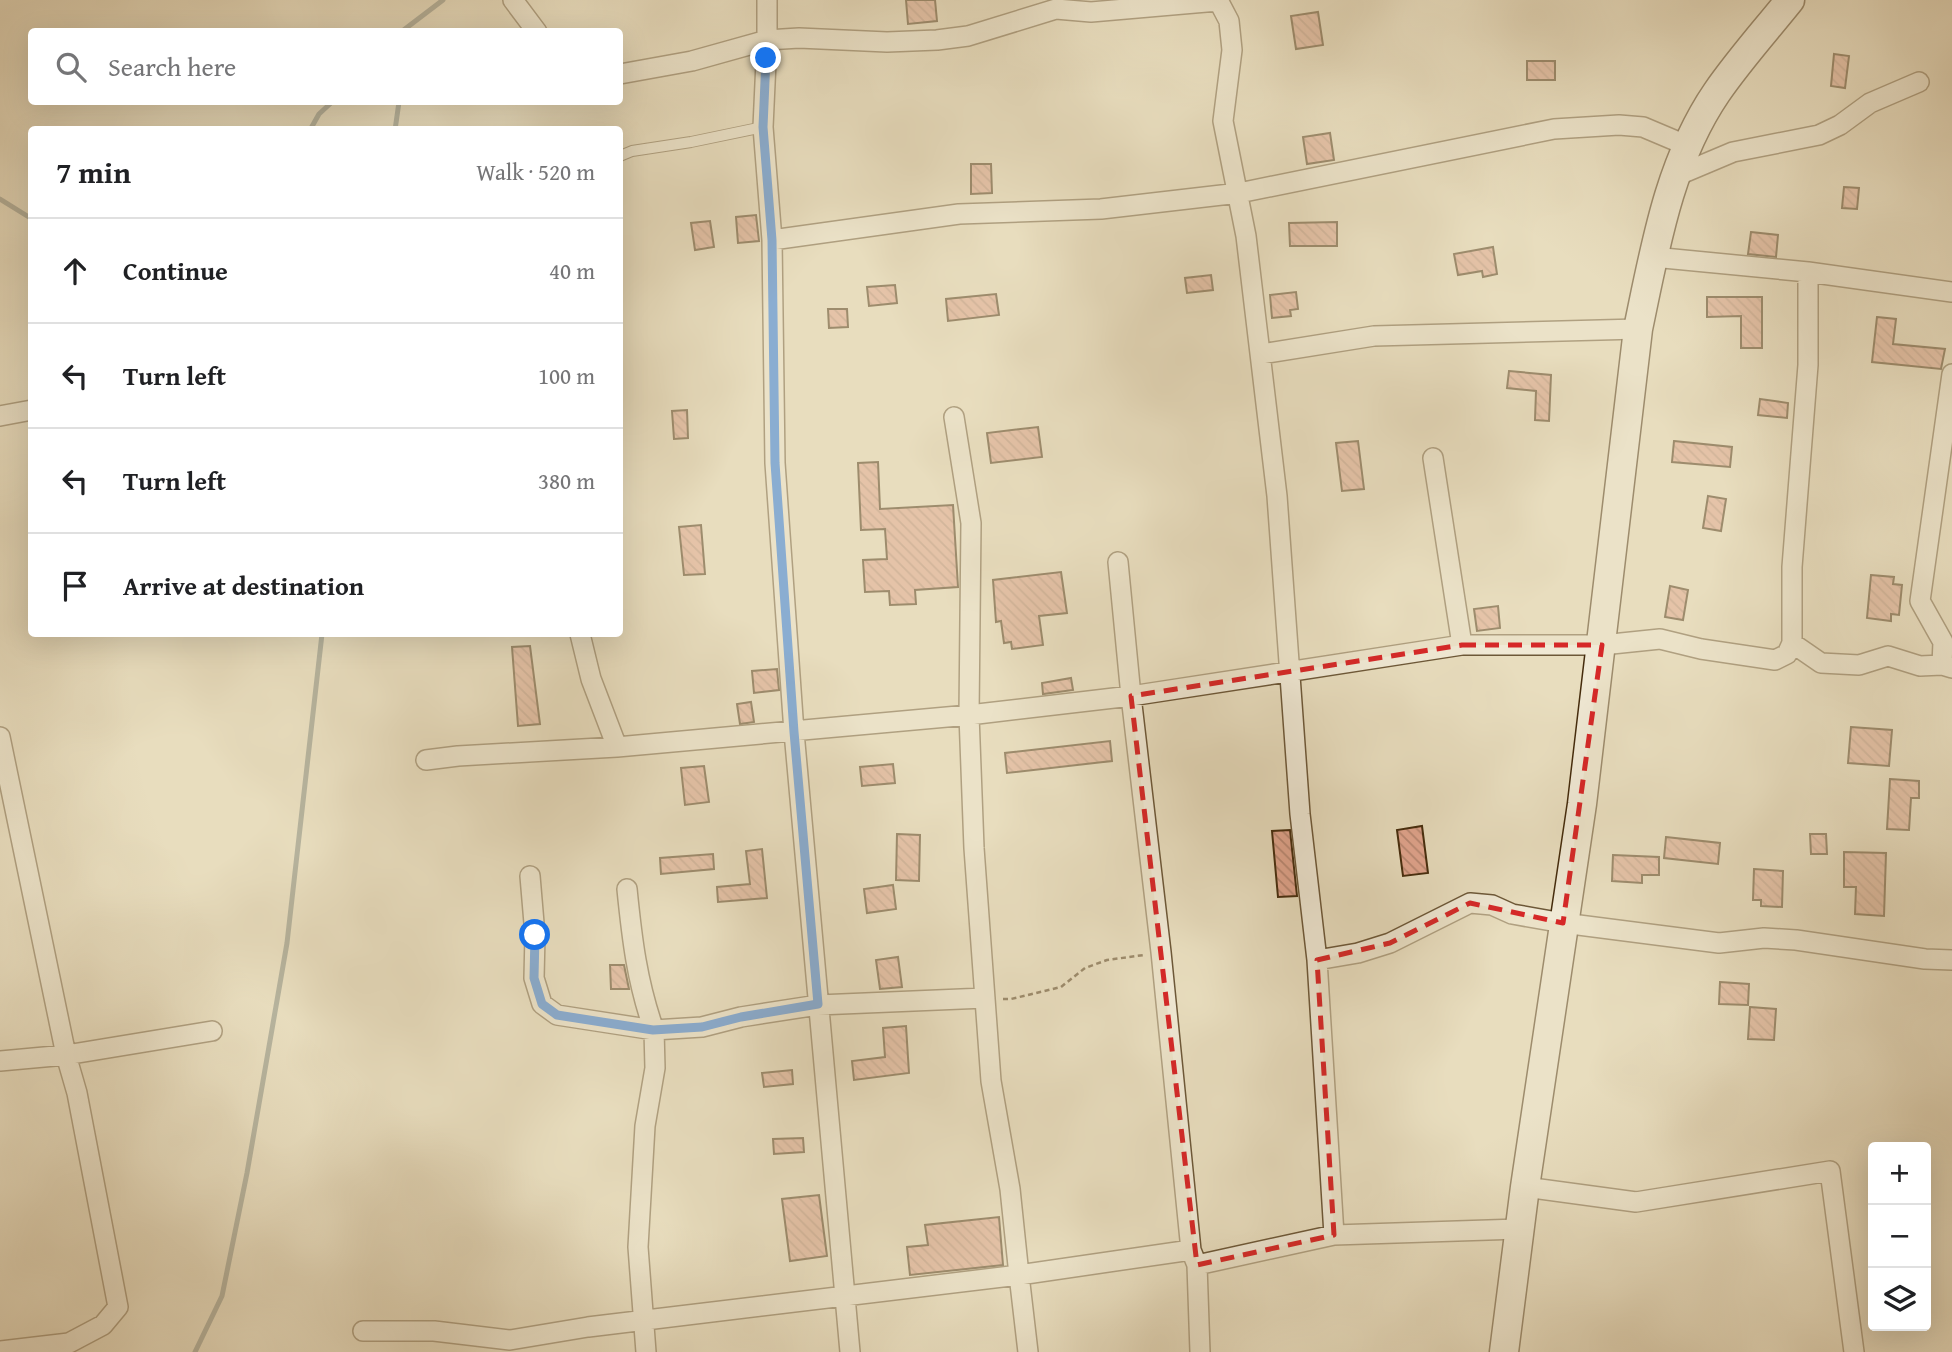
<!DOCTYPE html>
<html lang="en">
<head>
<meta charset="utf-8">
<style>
  body { margin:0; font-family:"Gentium Book Plus",serif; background:#f2f2f2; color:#202124 }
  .controls { position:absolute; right:21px; bottom:21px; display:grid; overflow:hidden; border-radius:7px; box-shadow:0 7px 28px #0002 }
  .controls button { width:63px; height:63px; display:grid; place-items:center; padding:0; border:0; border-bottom:2px solid #e0e0e0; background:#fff; color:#202124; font:35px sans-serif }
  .stop { position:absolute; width:21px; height:21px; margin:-16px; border:5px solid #1a73e8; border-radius:50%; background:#fff }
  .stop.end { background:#1a73e8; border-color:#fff; box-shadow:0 2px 7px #0008 }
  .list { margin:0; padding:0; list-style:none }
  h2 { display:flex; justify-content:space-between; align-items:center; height:91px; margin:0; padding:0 28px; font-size:30px }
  h2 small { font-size:23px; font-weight:400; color:#757577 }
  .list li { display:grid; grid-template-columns:46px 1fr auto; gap:21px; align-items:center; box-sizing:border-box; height:105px; padding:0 28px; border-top:2px solid #e0e0e0 }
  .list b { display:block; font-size:26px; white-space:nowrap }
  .list em { font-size:23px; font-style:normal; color:#757577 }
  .icon { flex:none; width:38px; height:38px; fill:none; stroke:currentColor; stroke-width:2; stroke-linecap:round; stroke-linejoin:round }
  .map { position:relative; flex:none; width:1952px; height:1352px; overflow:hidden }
  .search { position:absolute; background:#fff; box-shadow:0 7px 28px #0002; left:28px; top:28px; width:595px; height:77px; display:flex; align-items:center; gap:18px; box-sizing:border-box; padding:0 24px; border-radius:7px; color:#757577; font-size:26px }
  .panel { position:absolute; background:#fff; box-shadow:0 7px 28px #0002; left:28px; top:126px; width:595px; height:511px; border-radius:7px }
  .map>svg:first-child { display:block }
</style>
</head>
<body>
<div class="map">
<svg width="1952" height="1352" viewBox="0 0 1952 1352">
  <defs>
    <pattern id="building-back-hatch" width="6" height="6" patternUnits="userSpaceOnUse" patternTransform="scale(1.75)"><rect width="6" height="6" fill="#e2a58e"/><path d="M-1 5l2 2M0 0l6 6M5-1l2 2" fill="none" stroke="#b98772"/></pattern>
  </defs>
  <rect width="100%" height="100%" fill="#e8ddbe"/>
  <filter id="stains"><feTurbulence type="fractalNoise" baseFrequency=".00286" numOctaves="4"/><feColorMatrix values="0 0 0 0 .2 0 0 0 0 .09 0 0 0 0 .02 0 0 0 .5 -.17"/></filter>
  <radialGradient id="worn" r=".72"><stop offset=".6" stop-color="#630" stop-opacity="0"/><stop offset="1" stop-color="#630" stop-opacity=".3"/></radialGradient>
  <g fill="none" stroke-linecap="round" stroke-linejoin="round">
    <path stroke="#7a8076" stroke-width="5" d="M401 32 443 0
      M310 130 319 114 332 102
      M395 130 399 102
      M0 199 32 219
      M195 1352 222 1296 247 1173 287 943 322 634"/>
  </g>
  <path fill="url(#building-back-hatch)" stroke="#442b0c" stroke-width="2" d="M906 0H935L937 21 908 24Z
    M1318 12 1323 45 1296 49 1291 16Z
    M1834 54 1849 56 1845 88 1831 86Z
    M1527 61H1555V80H1527Z
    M1330 133 1334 160 1307 164 1303 137Z
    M971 164H991L992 193 971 194Z
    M1844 187 1859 188 1857 209 1842 208Z
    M756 215 759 241 738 243 736 217Z
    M710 221 714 247 695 250 691 223Z
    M1337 222V246H1290L1289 223Z
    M1751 232 1778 235 1776 257 1748 254Z
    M1493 247 1497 274 1483 277 1482 271 1458 275 1454 254Z
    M1211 275 1213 290 1187 293 1185 278Z
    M895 285 897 303 869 306 867 287Z
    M1296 292 1298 309 1290 310 1291 316 1272 318 1270 295Z
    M996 294 999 315 948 321 946 299Z
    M1707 297H1762V348H1741V316L1707 317Z
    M828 309H847L848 327 829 328Z
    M1877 317 1896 319 1893 344 1945 349 1941 369 1872 362Z
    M1509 371 1551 375 1549 421 1535 420 1536 391 1507 388Z
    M1760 399 1788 403 1787 418 1758 415Z
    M687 410 688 438 674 439 672 411Z
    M1038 427 1042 457 991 463 987 433Z
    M1358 441 1364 489 1342 491 1336 443Z
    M1674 441 1732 447 1730 467 1672 462Z
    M878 462 880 509 953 505 958 587 915 590 916 604 890 605 889 591 865 592 863 560 887 559 885 529 861 530 858 463Z
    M1708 496 1726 499 1721 531 1703 528Z
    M701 525 705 574 684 575 679 527Z
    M1061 572 1067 613 1039 616 1043 645 1012 649 1011 642 1004 643 1001 621 996 622 993 580Z
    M1871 575 1894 577 1893 584 1902 585 1899 615 1891 614V621L1867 618Z
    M1670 586 1688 590 1683 620 1665 617Z
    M1498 606 1500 628 1477 631 1474 609Z
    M530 646 540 724 518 726 512 647Z
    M777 669 779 690 754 693 752 671Z
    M1071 678 1073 690 1043 694 1042 683Z
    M751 702 754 722 740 724 737 704Z
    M1851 727 1892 730 1889 766 1848 763Z
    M1110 741 1112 761 1007 773 1005 753Z
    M893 764 895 783 862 786 860 767Z
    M704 766 709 802 685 805 681 768Z
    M1890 779 1919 781V798H1911L1909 830 1887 829Z
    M1422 826 1428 873 1403 876 1397 830Z
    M1290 830 1297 896 1278 897 1272 831Z
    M897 834 920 835 919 881 896 880Z
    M1810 834H1826L1827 854H1811Z
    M1666 837 1720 843 1718 864 1664 858Z
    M762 849 767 898 718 902 717 887 750 884 746 851Z
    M1844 852 1886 853 1884 916 1855 914 1856 887H1844Z
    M713 854 714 869 661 874 660 858Z
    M1613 855 1659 857V875H1642V883L1612 881Z
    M1754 869 1783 871 1782 907 1761 906V900H1753Z
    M893 885 896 909 867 913 864 889Z
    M898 957 902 987 880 989 876 960Z
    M610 965H624L629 989H611Z
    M1720 982 1749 984 1748 1005 1719 1004Z
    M1750 1007 1776 1009 1774 1040 1748 1039Z
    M906 1026 909 1073 854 1080 852 1061 885 1057 883 1028Z
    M792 1070 793 1084 764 1087 762 1073Z
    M803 1138 804 1152 774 1154 773 1139Z
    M819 1195 827 1256 790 1261 782 1199Z
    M999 1217 1003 1265 910 1275 907 1247 928 1245 925 1225Z"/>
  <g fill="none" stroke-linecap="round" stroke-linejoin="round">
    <defs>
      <path id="lane" d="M620 156 632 151 691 142 763 127"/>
      <path id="street" d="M513 0 537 32
        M1218 0 1229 21 1232 50 1223 121 1246 236 1277 496 1300 814 1317 960 1334 1235
        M620 74 692 61 767 40V0
        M1676 176 1733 152 1819 135 1840 125 1870 103 1919 82
        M772 240 959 214 1101 209 1239 193 1554 129 1619 125 1643 127 1688 146
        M1653 257 1808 272 1952 292
        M1261 354 1374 336 1638 329
        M0 416 32 410
        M1433 458 1462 645
        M1118 562 1131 696 1161 952 1191 1250 1197 1265 1200 1352
        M580 634 591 679 617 747
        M1792 643 1821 663 1859 665 1888 656 1920 666 1942 665 1952 668
        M1942 665 1943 642 1920 601 1952 374
        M0 737 66 1055 77 1093 118 1307 103 1325 69 1343 0 1351
        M426 760 458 756 617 747 969 715 1131 696 1462 645H1602L1660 639 1701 649 1775 660 1787 654 1792 643V567L1808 365V272
        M530 876 535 935 534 978 542 1004 557 1015 654 1030C637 982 632 939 627 889
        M1317 960 1358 953 1390 943 1470 903 1492 905 1512 914 1563 923 1719 943 1764 938 1796 940 1925 959 1952 960
        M0 1061 66 1055 212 1031
        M1525 1187 1636 1202 1830 1171 1854 1352
        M1197 1265 1334 1235 1519 1229
        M363 1331H434L510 1340 588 1327 1019 1275 1010 1189 991 1081 974 848 969 715 971 523 954 417
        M646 1352 638 1247 645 1126 655 1068 654 1030 702 1027 741 1017 818 1005 985 998
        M850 1352 794 732 775 463 772 240 763 127 767 40 799 38 887 42 937 40 968 36 1056 9 1091 12 1218 1
        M1028 1352 1019 1275 1191 1250"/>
      <path id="secondary" d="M1504 1352 1525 1187 1582 804 1638 329C1655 248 1669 162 1717 92 1739 60 1766 30 1790 0"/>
    </defs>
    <use href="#lane" stroke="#6d5838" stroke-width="12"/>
    <use href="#street" stroke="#6d5838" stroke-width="22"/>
    <use href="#secondary" stroke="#442b0c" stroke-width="31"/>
    <path stroke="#442b0c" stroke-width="2.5" stroke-dasharray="5 3.5" stroke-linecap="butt" d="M1003 999H1011L1061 987 1085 968 1107 960 1144 955"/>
    <use href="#lane" stroke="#f0e9d5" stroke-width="10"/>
    <use href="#street" stroke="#f0e9d5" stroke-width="19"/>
    <use href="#secondary" stroke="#f0e9d5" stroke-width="28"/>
  </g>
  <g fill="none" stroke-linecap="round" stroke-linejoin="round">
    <path stroke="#1a73e8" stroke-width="9" d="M535 935 534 978 542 1004 557 1015 653 1030 702 1027 741 1017 818 1004 794 732 775 463 772 240 763 127 766 58"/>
  </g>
  <path d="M0 0H1952V1352H0ZM1462 645H1602L1563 923 1470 903 1390 943 1317 960 1334 1235 1197 1265 1131 696Z" fill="#e8ddbe" fill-opacity=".55" fill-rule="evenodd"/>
  <path fill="none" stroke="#d62828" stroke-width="5" stroke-dasharray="14 9" stroke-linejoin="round" d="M1462 645H1602L1563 923 1470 903 1390 943 1317 960 1334 1235 1197 1265 1131 696Z"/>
  <rect width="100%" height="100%" filter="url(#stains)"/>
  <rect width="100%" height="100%" fill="url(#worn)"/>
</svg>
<div class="controls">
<button>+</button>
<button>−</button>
<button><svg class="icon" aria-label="layers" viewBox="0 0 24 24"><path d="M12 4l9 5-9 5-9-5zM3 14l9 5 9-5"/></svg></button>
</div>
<div class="stop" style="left:535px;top:935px"></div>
<div class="stop end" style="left:766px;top:58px"></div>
<div class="search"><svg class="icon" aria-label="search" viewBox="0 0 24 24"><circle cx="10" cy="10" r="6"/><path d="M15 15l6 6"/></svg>Search here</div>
<section class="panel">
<h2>7 min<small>Walk · 520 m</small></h2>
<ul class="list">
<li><svg class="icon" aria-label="ahead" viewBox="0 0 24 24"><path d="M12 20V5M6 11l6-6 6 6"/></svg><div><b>Continue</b></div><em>40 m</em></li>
<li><svg class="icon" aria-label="left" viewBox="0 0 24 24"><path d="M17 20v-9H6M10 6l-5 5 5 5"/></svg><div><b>Turn left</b></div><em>100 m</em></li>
<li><svg class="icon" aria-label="left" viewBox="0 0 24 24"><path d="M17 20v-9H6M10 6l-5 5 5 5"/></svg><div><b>Turn left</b></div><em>380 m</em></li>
<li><svg class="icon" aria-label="arrive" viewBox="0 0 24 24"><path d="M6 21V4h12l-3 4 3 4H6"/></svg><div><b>Arrive at destination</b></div></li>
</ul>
</section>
</div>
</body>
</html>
